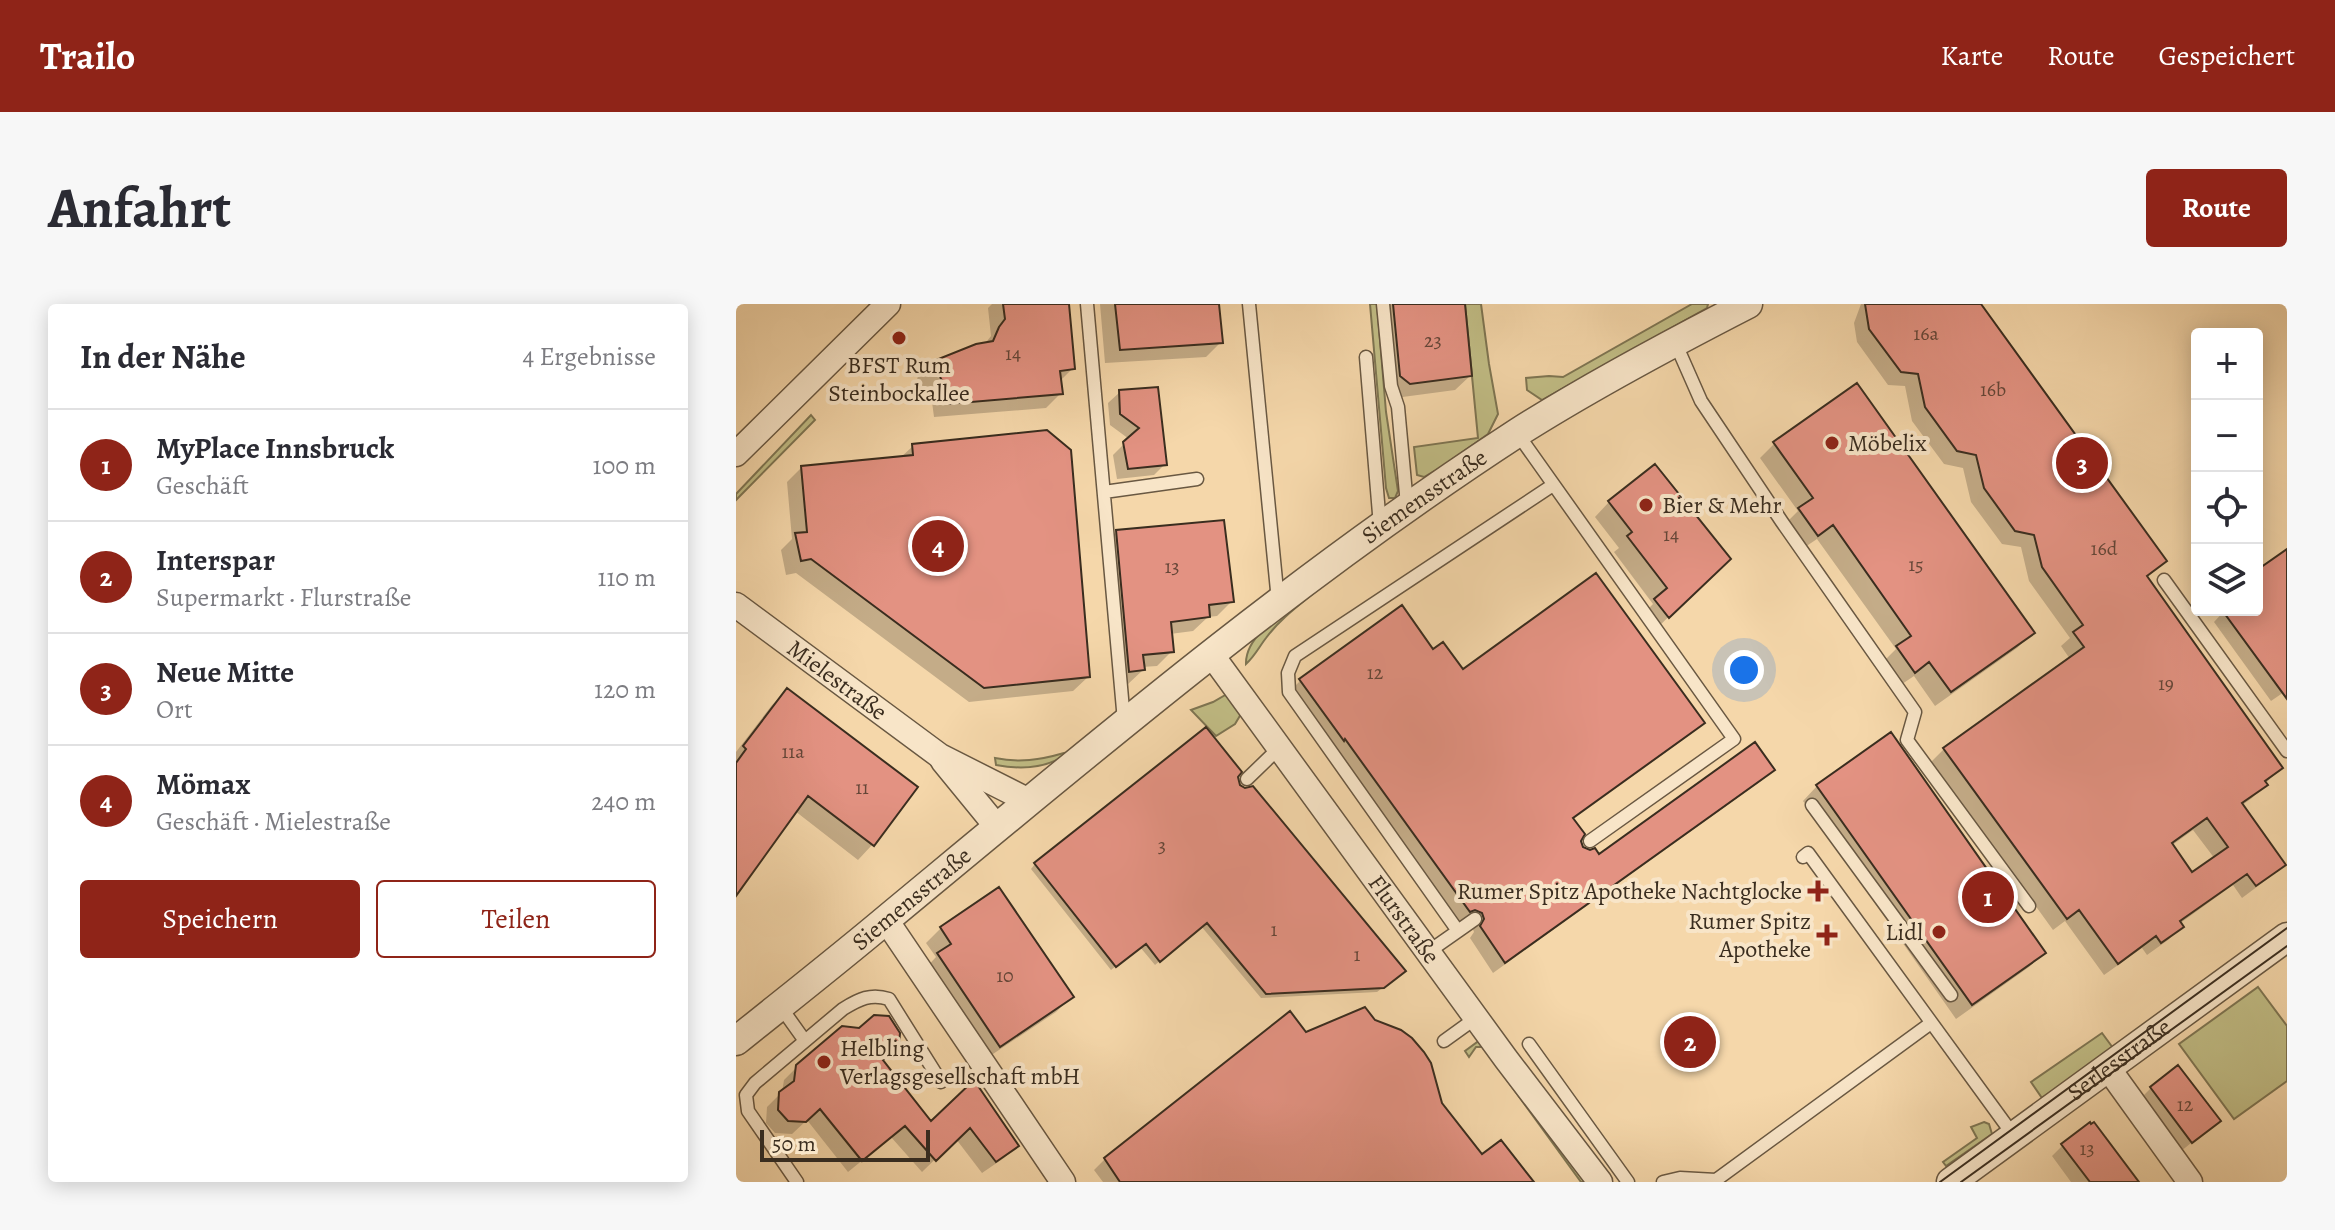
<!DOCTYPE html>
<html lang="de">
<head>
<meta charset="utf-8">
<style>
  body { margin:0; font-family:Alegreya,serif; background:#f7f7f7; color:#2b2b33 }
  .controls { position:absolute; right:24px; top:24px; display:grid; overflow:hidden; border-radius:8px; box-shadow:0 4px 20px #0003 }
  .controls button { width:72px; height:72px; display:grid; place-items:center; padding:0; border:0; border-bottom:2px solid #e1e1e2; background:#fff; color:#2b2b33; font:40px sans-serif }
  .scale { position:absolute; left:24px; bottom:20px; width:170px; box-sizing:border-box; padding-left:8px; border:4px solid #3a2d1f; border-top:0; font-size:22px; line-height:28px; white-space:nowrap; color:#3a2d1f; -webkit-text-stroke:6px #f8e5c8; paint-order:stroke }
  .you { position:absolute; left:1008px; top:366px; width:28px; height:28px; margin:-20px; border:6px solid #fff; border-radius:50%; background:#1a73e8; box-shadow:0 0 0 12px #1a73e833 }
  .badge { display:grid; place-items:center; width:52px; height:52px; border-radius:50%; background:#8f2418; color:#fff; font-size:26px; font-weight:700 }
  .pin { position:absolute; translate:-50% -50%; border:4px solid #fff; box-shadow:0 2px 8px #0006 }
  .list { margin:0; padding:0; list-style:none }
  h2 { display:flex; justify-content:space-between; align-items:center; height:104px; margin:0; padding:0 32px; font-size:34px }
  h2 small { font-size:26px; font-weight:400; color:#7c7c81 }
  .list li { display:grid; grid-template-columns:52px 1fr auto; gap:24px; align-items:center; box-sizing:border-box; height:112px; padding:0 32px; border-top:2px solid #e1e1e2 }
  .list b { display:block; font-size:30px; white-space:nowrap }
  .list p { margin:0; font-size:26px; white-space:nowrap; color:#7c7c81 }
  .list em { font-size:26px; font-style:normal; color:#7c7c81 }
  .actions { display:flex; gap:16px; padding:24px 32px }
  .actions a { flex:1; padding:18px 0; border:2px solid #8f2418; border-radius:8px; text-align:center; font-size:28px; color:#8f2418 }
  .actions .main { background:#8f2418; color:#fff }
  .icon { flex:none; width:44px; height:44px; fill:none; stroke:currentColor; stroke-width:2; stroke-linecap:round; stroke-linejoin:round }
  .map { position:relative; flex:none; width:1551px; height:878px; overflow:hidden; border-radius:8px }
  header { display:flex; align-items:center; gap:48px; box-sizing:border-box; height:112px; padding:0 40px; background:#8f2418; color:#fff }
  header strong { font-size:38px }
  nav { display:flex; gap:44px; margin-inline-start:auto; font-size:28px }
  .intro { display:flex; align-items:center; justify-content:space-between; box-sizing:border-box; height:192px; padding:0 48px }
  h1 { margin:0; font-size:56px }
  .button { padding:20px 36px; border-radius:8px; background:#8f2418; color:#fff; font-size:28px; font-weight:700 }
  main { display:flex; gap:48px; padding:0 48px }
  aside { flex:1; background:#fff; border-radius:8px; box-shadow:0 4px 20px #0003 }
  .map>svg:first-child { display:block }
</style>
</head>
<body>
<header>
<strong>Trailo</strong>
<nav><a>Karte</a><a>Route</a><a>Gespeichert</a></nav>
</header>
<div class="intro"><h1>Anfahrt</h1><a class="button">Route</a></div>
<main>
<aside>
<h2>In der Nähe<small>4 Ergebnisse</small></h2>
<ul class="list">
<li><span class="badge">1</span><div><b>MyPlace Innsbruck</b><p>Geschäft</p></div><em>100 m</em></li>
<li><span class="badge">2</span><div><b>Interspar</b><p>Supermarkt · Flurstraße</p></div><em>110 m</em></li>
<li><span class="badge">3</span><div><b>Neue Mitte</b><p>Ort</p></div><em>120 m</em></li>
<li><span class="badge">4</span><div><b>Mömax</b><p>Geschäft · Mielestraße</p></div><em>240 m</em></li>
</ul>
<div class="actions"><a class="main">Speichern</a><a>Teilen</a></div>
</aside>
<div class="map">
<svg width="1551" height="878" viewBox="0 0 1551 878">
  <rect width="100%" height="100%" fill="#f5d7aa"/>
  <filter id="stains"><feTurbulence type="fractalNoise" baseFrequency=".0025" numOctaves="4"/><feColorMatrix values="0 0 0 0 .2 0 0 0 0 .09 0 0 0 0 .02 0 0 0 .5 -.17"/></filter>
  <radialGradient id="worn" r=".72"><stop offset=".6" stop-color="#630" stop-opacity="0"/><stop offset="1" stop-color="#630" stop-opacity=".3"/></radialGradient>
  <path fill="#c1bd85" stroke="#7e7552" stroke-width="2" d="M634 0H641L650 108 662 187 659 194H653L650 184Z
    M729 0H745L753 60 762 110 752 130 707 162 688 173 681 171 678 143 742 134Z
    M956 0H972L971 4 806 96 791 86 790 74 813 72 827 73Z
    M75 111 79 116 0 196V190Z
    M579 288C562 302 543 316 530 334 523 343 519 352 510 360 509 328 556 305 579 288Z
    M491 390 505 410 499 420 480 432 455 406 477 398Z
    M328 449 329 451C309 465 282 465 260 461L259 454C283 459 304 456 328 449Z
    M1522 683 1551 722V777L1498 815 1443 740Z
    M1366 729 1377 744 1306 794 1295 778Z
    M744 736 851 878H845L747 743H740L733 753 729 747Z
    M1248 818 1253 820 1256 830 1210 862 1207 858 1241 834 1235 823Z"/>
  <path fill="#0003" fill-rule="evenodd" d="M256 0H331L337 64 324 77 325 89 310 104 198 113 196 98 181 74 196 60 248 41 255 32 252 4Z
    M364 0H481L485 38 470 53 369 59Z
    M642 0H727L734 72 719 86 659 94Z
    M1125 0H1243L1429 257 1410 274 1545 463 1516 494 1505 502 1548 560 1534 573 1506 594 1497 581 1443 620 1445 623 1432 636 1411 651 1406 644 1368 671 1329 617 1317 626 1195 458 1208 445 1334 355 1325 342 1334 334 1293 277 1285 243 1266 240 1235 198 1227 164 1208 160 1176 117 1169 82 1152 81 1121 38 1118 19ZM1457 526 1479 555 1456 571 1435 542Z
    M384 88 429 160 418 171 381 175 377 151 393 135 374 121 372 99Z
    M1038 140 1296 329 1281 344 1199 402 1178 372 1163 382 1147 358 1160 345 1081 235 1066 245 1049 220 1062 207 1024 154Z
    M177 142 352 373 337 387 233 398 60 269 50 271 45 246 56 235 51 178 65 164 164 154Z
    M873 198 992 255 918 327 905 312 917 300 878 248 883 244 859 213Z
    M381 228 496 297 481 312 472 313 457 327 434 330 436 347 421 362 406 363 407 366 392 380 379 382 366 242Z
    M1551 255V386L1535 397 1478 318 1489 306H1521V268Z
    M665 304 697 348 727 368 966 419 955 430 836 516 846 544 863 552 1036 466 1025 477 757 669 734 634 738 628 735 620 727 616 722 618 553 388 564 377Z
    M51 387 179 484 136 541 122 556 59 507 0 588V448L36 401Z
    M500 473 502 482 663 671 641 688 525 694 465 622 419 661 404 643 375 666 295 565 299 560Z
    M1081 482 1308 649 1293 663 1220 715 1067 497Z
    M205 624 335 693 320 708 248 756 188 666 200 653 190 639Z
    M570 731 704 800 746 852 795 878H367L358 866 369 855Z
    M144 756 194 820 238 779 280 842 268 854 246 869 220 835 186 868 155 833 112 868 71 816 56 830 39 829 30 819 31 803 46 788 48 776 61 763Z
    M1415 784 1482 817 1444 848 1404 795Z
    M1327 841 1401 878H1335L1316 852Z"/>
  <path fill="#e39282" stroke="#3a2d1f" stroke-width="2" fill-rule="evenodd" d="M267 0H333L339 65 324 67 327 90 212 100 210 83 195 58 240 40 257 37 263 23 269 15Z
    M379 0H483L487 39 384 46Z
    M657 0H729L736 72 674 80 664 72Z
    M1129 0H1245L1431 257 1411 272 1547 464 1529 477 1532 481 1506 499 1550 561 1520 582 1511 570 1444 617 1448 623 1425 639 1420 632 1382 660 1343 606 1331 615 1207 444 1348 343 1337 328 1347 321 1306 263 1298 231 1279 227 1248 184 1240 151 1221 147 1189 103 1182 70 1165 68 1133 25ZM1471 514 1492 543 1456 568 1436 539Z
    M1121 79 1299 329 1215 388 1193 358 1179 369 1160 342 1175 332 1097 221 1082 232 1062 204 1077 194 1037 138Z
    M422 83 431 161 392 165 387 138 403 124 384 110 383 86Z
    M311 126 335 146 354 373 248 384 75 255 65 257 59 229 71 228 65 162 177 151 176 140Z
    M919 160 995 255 933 314 918 295 931 284 891 232 896 228 872 197Z
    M488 216 498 298 473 301 474 313 435 318 438 348 407 351 409 366 393 368 380 226Z
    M1551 245V395L1486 306H1521V266Z
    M860 269 969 419 837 514 849 530 845 537 847 543 854 546 859 544 863 550 1019 438 1039 466 769 659 744 622 748 615 746 609 739 606 734 608 609 435 608 437 563 375 666 301 697 345 707 338 727 365Z
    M51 384 182 483 138 542 72 492 0 592V459L10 445 7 442Z
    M470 423 506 468 502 473 504 481 509 484 517 482 670 667 648 684 530 690 471 619 424 658 410 640 380 663 298 559Z
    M1155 428 1310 649 1236 701 1080 481Z
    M263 583 338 693 264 743 201 649 215 640 204 623Z
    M629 703 639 716 665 726 676 734 688 748 695 759 706 799 746 850 765 836 798 878H384L368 854 554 707 570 728Z
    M138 711 153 712 164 729 163 741 147 756 195 817 238 776 283 842 260 858 234 824 200 857 169 822 126 857 84 805 70 818 52 817 42 806 43 788 58 777 60 761 106 722 123 724Z
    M1442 761 1485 817 1456 839 1414 783Z
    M1354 818 1355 820 1358 818 1403 878H1354L1325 840Z"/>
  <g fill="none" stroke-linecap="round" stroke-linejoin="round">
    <defs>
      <path id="service" d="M351 0 388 417
        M513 0 542 297
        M647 0 655 82 662 103 671 201
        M939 38 965 97 1046 218 1179 408 1171 436 1293 602
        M630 53 644 222
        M781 129 998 435 854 537
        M368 188 461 175
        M1428 276 1551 447
        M511 475 543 444
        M1076 501 1215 691
        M1067 553 1072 549 1278 832
        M722 627 739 615
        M692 648 722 627 553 388 552 369 559 352 817 181
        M44 702 69 737
        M708 737 740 714
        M793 740 892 878
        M61 878 12 807 10 791 19 779 107 705C123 695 135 689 153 695L205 778
        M927 878 944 874 980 876 1195 719"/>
      <g id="minor">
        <path d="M0 150 152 0"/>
        <path id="s1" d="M0 301 204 452 293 497"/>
        <path id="s2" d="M475 350 770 755 864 878"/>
        <path d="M207 457 261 523"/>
        <path d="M150 616 327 878"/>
        <path d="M1372 764 1454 878"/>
      </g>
      <g id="tertiary">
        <path id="s3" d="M0 737C51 696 102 656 152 614 356 445 558 274 781 129 855 82 934 40 1012 0"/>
        <path id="s4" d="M1215 878 1551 633"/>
      </g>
    </defs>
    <use href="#service" stroke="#695842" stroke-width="15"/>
    <use href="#minor" stroke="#695842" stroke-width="27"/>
    <use href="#tertiary" stroke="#695842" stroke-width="31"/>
    <use href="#service" stroke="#f8e5c8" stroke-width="12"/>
    <use href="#minor" stroke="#f8e5c8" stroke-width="24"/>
    <use href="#tertiary" stroke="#f8e5c8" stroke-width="28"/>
    <path stroke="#3a2d1f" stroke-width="2" d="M1204 878 1551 624
      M1225 878 1551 642"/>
  </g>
  <g fill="#8f2418" stroke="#f8e5c8" stroke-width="3">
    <circle cx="163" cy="34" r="8"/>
    <circle cx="1096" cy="139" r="8"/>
    <circle cx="910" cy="201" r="8"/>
    <path d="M1078 575h8v8h8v8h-8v8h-8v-8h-8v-8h8z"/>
    <circle cx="1203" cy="628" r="8"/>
    <path d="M1087 619h8v8h8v8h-8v8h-8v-8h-8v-8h8z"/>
    <circle cx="88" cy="758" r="8"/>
  </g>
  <g text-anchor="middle" stroke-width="8" stroke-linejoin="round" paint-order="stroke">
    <g font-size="20" fill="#644638">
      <text x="1190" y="36">16a</text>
      <text x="697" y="43">23</text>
      <text x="277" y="56">14</text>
      <text x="1257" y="92">16b</text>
      <text x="935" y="237">14</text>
      <text x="1368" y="251">16d</text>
      <text x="1180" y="267">15</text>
      <text x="436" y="269">13</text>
      <text x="639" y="375">12</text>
      <text x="1430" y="386">19</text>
      <text x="57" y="454">11a</text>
      <text x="126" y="490">11</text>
      <text x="426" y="548">3</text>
      <text x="538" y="632">1</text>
      <text x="621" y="657">1</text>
      <text x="269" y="678">10</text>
      <text x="1449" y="807">12</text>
      <text x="1351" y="851">13</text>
    </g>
    <g font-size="24" fill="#3a2d1f" stroke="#f8e5c8" text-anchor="start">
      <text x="163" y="69" text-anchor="middle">BFST Rum<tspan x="163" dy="28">Steinbockallee</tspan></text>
      <text x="1112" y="147">Möbelix</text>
      <text x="926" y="209">Bier &amp; Mehr</text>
      <text x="1066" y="595" text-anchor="end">Rumer Spitz Apotheke Nachtglocke</text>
      <text x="1075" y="625" text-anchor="end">Rumer Spitz<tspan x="1075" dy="28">Apotheke</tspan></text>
      <text x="1187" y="636" text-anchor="end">Lidl</text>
      <text x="104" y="752">Helbling<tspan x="104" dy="28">Verlagsgesellschaft mbH</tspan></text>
    </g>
    <g font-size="24" fill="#3a2d1f" stroke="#f8e5c8">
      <text dy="8" stroke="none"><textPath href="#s3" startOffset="878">Siemensstraße</textPath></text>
      <text dy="8" stroke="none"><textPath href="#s1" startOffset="126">Mielestraße</textPath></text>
      <text dy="8" stroke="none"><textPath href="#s3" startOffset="226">Siemensstraße</textPath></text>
      <text dy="8" stroke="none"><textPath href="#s2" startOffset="328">Flurstraße</textPath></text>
      <text dy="8" stroke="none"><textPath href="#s4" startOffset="208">Serlesstraße</textPath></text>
    </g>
  </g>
  <rect width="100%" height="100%" filter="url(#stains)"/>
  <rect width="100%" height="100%" fill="url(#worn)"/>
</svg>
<div class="controls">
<button>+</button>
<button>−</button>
<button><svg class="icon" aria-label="locate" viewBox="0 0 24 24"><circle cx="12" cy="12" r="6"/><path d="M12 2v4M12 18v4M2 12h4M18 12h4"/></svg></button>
<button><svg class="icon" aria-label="layers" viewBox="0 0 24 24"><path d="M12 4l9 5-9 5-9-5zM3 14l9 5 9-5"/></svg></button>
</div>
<div class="scale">50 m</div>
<div class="you"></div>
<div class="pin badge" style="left:1252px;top:593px">1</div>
<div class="pin badge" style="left:954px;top:738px">2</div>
<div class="pin badge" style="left:1346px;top:159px">3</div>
<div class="pin badge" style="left:202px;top:242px">4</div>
</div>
</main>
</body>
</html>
